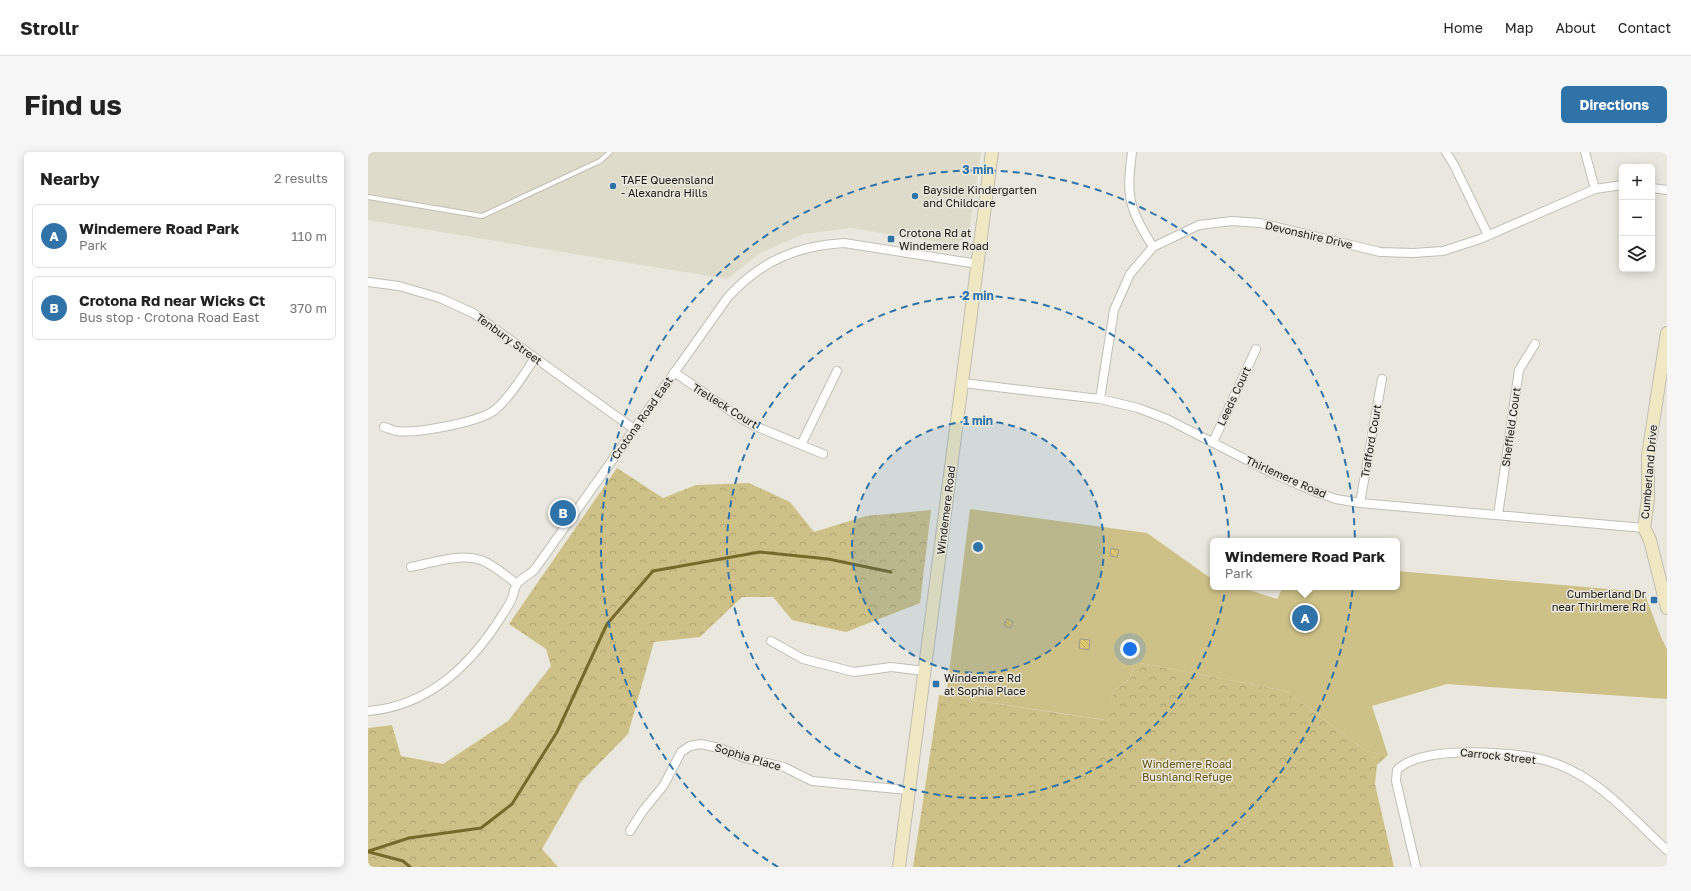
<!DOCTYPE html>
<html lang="en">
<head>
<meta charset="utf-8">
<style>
  body { margin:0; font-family:"Golos Text",sans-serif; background:#f6f6f6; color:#222 }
  .controls { position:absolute; right:12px; top:12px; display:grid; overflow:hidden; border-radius:6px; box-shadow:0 2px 10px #0003 }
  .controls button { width:36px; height:36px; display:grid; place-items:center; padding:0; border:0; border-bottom:1px solid #e0e0e0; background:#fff; color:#222; font:20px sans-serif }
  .you { position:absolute; left:762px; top:497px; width:14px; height:14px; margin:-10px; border:3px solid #fff; border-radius:50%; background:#1a73e8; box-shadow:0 0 0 6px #1a73e833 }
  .badge { display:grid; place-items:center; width:26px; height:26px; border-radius:50%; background:#3073a9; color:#fff; font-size:13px; font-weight:700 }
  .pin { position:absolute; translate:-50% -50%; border:2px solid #fff; box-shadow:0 1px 4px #0006 }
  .popup { position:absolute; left:842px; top:386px; width:190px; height:52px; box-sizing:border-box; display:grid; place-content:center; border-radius:6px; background:#fff; filter:drop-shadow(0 1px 3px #0005); font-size:13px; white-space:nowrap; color:#767676 }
  .popup b { font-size:15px; color:#222 }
  .popup::after { content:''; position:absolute; left:50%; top:100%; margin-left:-8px; border:8px solid transparent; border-top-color:#fff }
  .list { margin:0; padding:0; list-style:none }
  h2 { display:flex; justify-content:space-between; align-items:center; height:52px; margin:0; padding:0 16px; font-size:17px }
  h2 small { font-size:13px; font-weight:400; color:#767676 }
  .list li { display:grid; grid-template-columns:26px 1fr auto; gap:12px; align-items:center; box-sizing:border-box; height:64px; margin:0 8px 8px; padding:0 8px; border:1px solid #e0e0e0; border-radius:6px }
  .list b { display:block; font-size:15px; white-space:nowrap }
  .list p { margin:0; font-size:13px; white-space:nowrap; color:#767676 }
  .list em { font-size:13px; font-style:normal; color:#767676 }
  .icon { flex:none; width:22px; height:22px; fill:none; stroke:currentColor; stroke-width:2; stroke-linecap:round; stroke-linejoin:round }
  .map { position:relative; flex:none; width:1299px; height:715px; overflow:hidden; border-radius:6px }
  header { display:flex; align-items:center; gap:24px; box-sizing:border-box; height:56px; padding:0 20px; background:#fff; border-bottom:1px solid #e0e0e0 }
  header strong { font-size:19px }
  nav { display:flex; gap:22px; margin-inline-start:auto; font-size:14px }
  .intro { display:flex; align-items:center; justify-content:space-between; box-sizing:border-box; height:96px; padding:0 24px }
  h1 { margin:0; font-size:28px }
  .button { padding:10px 18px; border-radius:6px; background:#3073a9; color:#fff; font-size:14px; font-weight:700 }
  main { display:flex; gap:24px; padding:0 24px }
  aside { flex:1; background:#fff; border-radius:6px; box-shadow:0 2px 10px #0003 }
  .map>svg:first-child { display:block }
</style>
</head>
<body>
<header>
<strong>Strollr</strong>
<nav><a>Home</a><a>Map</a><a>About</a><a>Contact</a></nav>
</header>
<div class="intro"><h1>Find us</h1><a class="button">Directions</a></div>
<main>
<aside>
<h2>Nearby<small>2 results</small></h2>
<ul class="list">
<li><span class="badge">A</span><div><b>Windemere Road Park</b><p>Park</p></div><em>110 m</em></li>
<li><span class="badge">B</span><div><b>Crotona Rd near Wicks Ct</b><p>Bus stop · Crotona Road East</p></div><em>370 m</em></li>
</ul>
</aside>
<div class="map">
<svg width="1299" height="715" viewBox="0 0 1299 715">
  <defs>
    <pattern id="forest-crowns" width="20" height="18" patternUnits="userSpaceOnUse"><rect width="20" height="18" fill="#cec188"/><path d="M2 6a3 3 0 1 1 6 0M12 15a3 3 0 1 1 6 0" fill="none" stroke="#b0a574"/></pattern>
    <pattern id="building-back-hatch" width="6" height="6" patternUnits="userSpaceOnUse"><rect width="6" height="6" fill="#ddc871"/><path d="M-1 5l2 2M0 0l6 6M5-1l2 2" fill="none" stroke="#bdab61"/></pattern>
  </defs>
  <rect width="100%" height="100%" fill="#eae8de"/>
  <path fill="#dedbca" d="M0 0H613L601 80 589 93 483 76 436 82 392 101 359 127 0 68Z"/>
  <path fill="url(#forest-crowns)" d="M249 316 295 346 328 333 381 331 422 350 446 380 498 364 563 358 552 451 478 480 424 468 405 445H374L332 485 286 490 260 582 212 631 174 697 190 715H0V576L24 573 33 604 75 612 140 569 183 514 178 497 141 472Z
    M767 510 918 539 998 599 1020 603 1009 613 1007 632 1026 715H545L571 543 736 568 746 538 762 527Z"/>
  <path fill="#cec188" d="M602 357 779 381 841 425 845 426V435H872L909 447 915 435H1029V419L1276 440 1293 485 1299 497V547L1079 532 1004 554 1020 603 998 599 918 539 767 510 762 527 746 538 737 568 578 544Z"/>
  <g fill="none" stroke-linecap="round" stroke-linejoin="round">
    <path stroke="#776929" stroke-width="3" d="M1 699 41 686 113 676 144 652 189 580 239 472 285 419 392 400 460 407 523 420
      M1 700 35 709 42 715"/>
  </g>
  <path fill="url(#building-back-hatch)" stroke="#9d9b92" d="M743 396 751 398 749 405 742 404Z
    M639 467 645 470 642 476 636 473Z
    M712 487 722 488 721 498 711 496Z"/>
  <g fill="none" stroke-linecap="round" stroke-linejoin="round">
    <defs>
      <path id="lane" d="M0 45 114 64 232 9 242 0"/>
      <path id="street" d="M764 0C762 17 759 37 764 53 768 68 777 82 785 95
        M1078 0 1086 13 1120 83
        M1217 0 1227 37
        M1284 36 1299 38
        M0 130 31 134 72 146 105 161 266 277
        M306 220 374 267 387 274 455 302
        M595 231 732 247 770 256 799 267 904 321 945 339 968 347 992 351 1276 376
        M732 247 746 158 762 122 785 95 831 73 864 69 892 71 1012 100 1045 101 1075 99 1112 87 1227 37 1254 33
        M16 275C20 276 24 278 28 279 47 282 114 270 128 257 144 243 155 223 167 206
        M845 290 888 197
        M433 293 469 219
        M992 351 1014 227
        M1130 363 1151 218 1167 192
        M43 415C64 411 91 401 113 408 126 413 138 424 149 432
        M403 489 435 507 486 520 523 515 557 519
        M0 559C62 554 104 512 135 462 138 457 142 452 144 446 146 441 146 436 149 432 154 425 162 423 167 417L360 145C393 109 428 94 476 91L610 112
        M262 679 274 660 296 633 313 600 322 594 333 592 351 596 377 606 416 615 444 629 540 638
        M1048 715 1028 629 1029 618C1053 594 1126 600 1158 604 1176 607 1197 614 1212 623 1245 642 1271 673 1299 698"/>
      <path id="secondary" d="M1299 181 1280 303V347L1276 376 1282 388 1299 456
        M531 715 624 0"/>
    </defs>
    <use href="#lane" stroke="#c0beb5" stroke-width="6"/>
    <use href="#street" stroke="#c0beb5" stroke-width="10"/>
    <use href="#secondary" stroke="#c0beb5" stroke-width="14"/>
    <use href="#lane" stroke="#fff" stroke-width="4"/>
    <use href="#street" stroke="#fff" stroke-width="8"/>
    <use href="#secondary" stroke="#f0e8c2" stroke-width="12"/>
  </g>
  <circle cx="610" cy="395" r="126" fill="#3073a9" fill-opacity=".12"/>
  <g fill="none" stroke="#3073a9" stroke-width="2" stroke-dasharray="7 5">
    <circle cx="610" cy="395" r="126"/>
    <circle cx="610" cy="395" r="251"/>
    <path d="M410 715A377 377 0 1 1 810 715"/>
  </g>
  <g fill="#3073a9" stroke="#eae8de" stroke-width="1.5">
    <circle cx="245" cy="34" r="4"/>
    <circle cx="547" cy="44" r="4"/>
    <rect x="519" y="83" width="8" height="8" rx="2"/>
    <rect x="1282" y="444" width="8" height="8" rx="2"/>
    <rect x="564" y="528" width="8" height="8" rx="2"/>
  </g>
  <g text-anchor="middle" stroke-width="3" stroke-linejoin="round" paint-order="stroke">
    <g font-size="11" fill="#161512" stroke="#eae8de" text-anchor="start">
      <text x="253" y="32">TAFE Queensland<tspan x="253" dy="13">- Alexandra Hills</tspan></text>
      <text x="555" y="42">Bayside Kindergarten<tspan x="555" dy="13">and Childcare</tspan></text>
      <text x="531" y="85">Crotona Rd at<tspan x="531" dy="13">Windemere Road</tspan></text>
      <text x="1278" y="446" text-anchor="end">Cumberland Dr<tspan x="1278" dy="13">near Thirlmere Rd</tspan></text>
      <text x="576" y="530">Windemere Rd<tspan x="576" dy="13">at Sophia Place</tspan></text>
    </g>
    <g font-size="11" fill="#161512" stroke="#eae8de">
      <text transform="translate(941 83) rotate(13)" y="4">Devonshire Drive</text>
      <text transform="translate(141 187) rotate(36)" y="4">Tenbury Street</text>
      <text transform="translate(866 244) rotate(-65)" y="4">Leeds Court</text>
      <text transform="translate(357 254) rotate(32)" y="4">Trelleck Court</text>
      <text transform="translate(274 266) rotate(-55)" y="4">Crotona Road East</text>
      <text transform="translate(1143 275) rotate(-82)" y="4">Sheffield Court</text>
      <text transform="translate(1003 289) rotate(-80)" y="4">Trafford Court</text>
      <text transform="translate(1281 320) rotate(-85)" y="4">Cumberland Drive</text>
      <text transform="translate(918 325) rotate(24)" y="4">Thirlemere Road</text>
      <text transform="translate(578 358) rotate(-83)" y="4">Windemere Road</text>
      <text transform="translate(1130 604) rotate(6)" y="4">Carrock Street</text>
      <text transform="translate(380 605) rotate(17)" y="4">Sophia Place</text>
    </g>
    <g font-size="11" fill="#645613" stroke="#eae8de">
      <text x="819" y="616">Windemere Road<tspan x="819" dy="13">Bushland Refuge</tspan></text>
    </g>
  </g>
  <circle cx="610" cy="395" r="6" fill="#3073a9" stroke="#eae8de" stroke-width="2"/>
  <g font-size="12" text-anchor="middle" font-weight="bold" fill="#3073a9" stroke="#eae8de" stroke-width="3" stroke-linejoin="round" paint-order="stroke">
    <text x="610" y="22">3 min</text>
    <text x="610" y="148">2 min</text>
    <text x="610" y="273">1 min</text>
  </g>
</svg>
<div class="controls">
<button>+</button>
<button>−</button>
<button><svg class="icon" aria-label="layers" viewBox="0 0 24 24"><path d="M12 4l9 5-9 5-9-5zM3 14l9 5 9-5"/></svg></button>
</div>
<div class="you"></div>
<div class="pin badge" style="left:937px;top:466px">A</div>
<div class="popup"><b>Windemere Road Park</b>Park</div>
<div class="pin badge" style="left:195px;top:361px">B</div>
</div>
</main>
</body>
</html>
